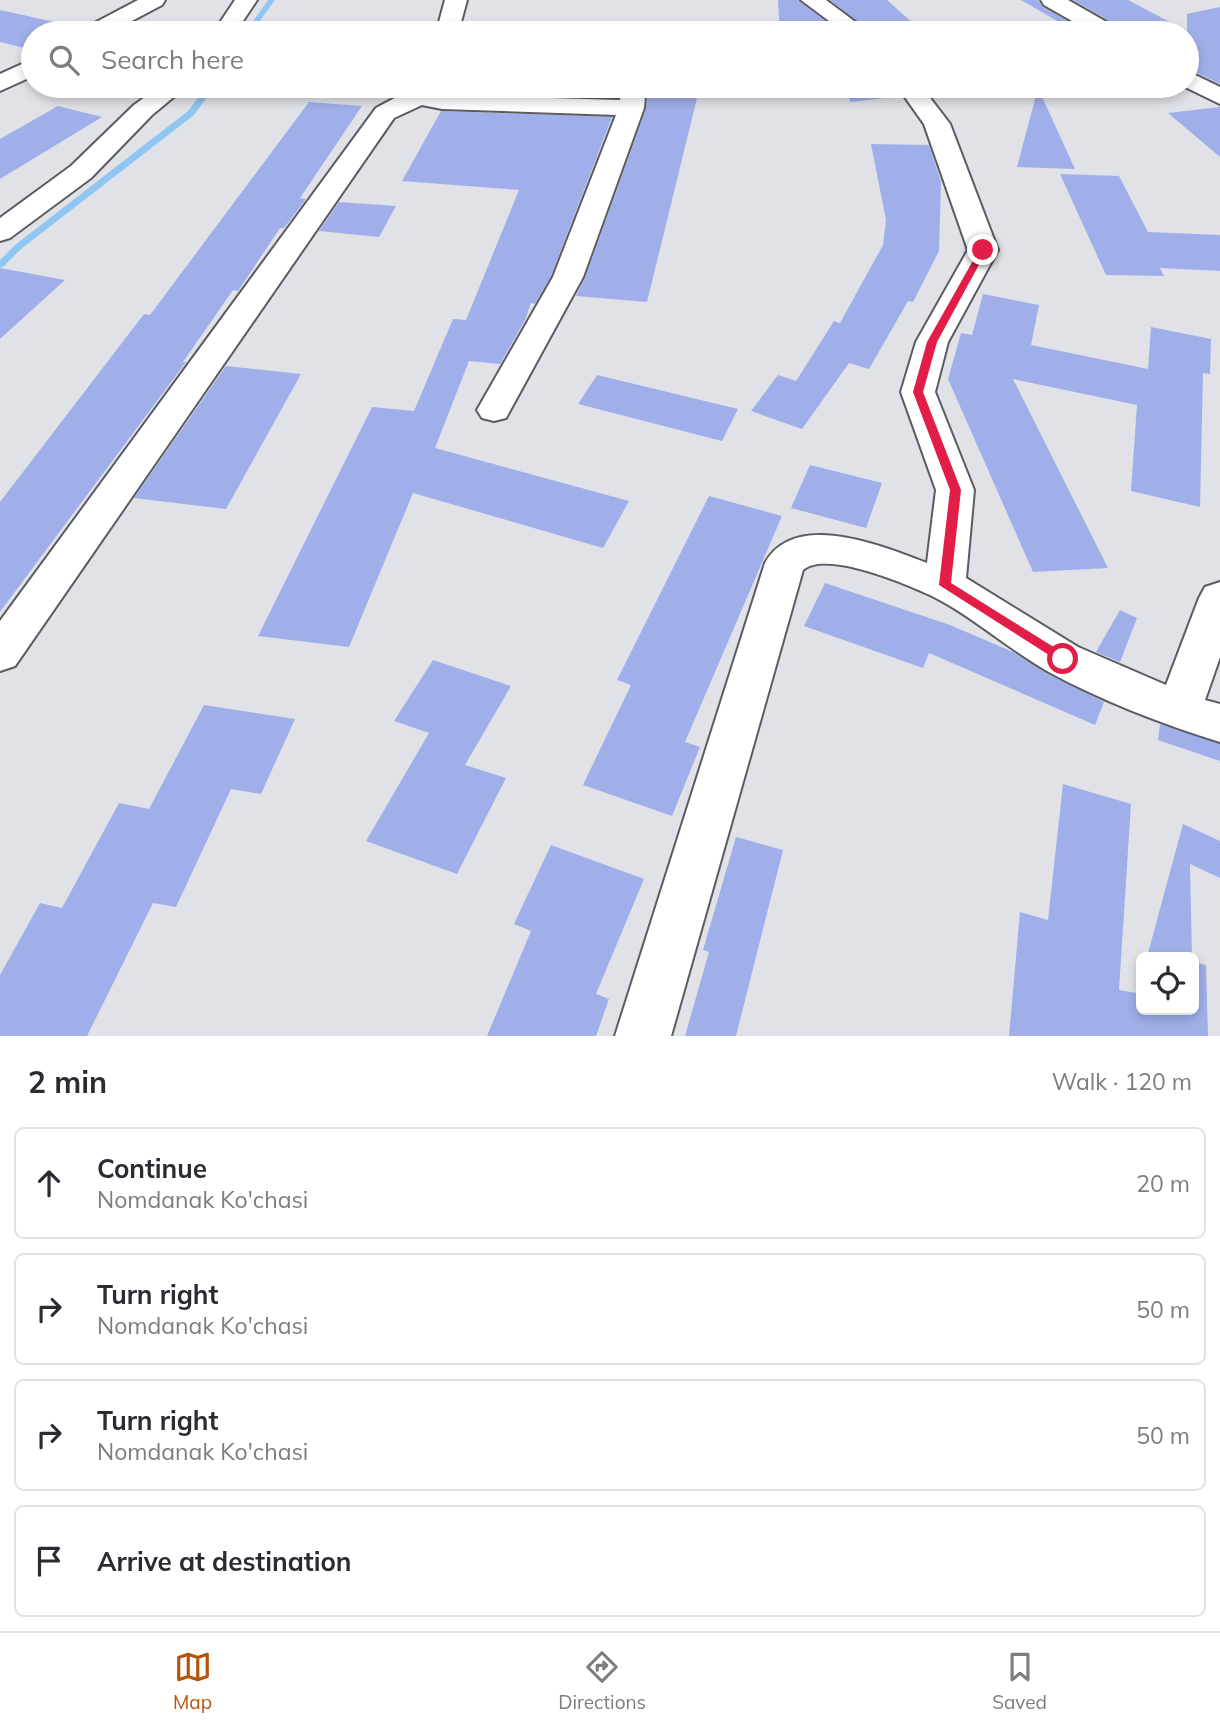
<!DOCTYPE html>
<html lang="en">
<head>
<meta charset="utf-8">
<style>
  body { margin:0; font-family:Mulish,sans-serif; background:#f7f7f7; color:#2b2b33 }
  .controls { position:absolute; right:21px; bottom:21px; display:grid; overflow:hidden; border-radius:10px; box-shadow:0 4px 10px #0003 }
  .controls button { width:63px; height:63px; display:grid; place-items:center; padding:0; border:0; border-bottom:2px solid #e1e1e2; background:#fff; color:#2b2b33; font:35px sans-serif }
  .stop { position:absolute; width:21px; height:21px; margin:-16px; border:5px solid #e11d48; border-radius:50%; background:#fff }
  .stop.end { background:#e11d48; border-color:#fff; box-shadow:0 2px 7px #0008 }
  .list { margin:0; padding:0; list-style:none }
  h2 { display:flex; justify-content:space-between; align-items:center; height:91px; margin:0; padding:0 28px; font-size:30px }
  h2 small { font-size:23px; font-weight:400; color:#7c7c81 }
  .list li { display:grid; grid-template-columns:46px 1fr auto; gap:21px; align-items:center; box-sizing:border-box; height:112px; margin:0 14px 14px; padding:0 14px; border:2px solid #e1e1e2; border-radius:10px }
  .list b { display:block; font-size:26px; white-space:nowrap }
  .list p { margin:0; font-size:23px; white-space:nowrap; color:#7c7c81 }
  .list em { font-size:23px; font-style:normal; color:#7c7c81 }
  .icon { flex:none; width:38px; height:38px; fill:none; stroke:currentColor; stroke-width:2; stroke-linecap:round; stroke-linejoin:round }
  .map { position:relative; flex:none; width:1220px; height:1036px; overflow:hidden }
  .search { position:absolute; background:#fff; box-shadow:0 4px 10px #0003; left:21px; right:21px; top:21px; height:77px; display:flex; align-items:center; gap:18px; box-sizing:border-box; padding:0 24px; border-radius:38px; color:#7c7c81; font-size:26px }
  .sheet { height:595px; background:#fff }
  nav { display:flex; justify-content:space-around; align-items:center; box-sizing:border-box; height:98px; border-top:2px solid #e1e1e2; background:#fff; font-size:19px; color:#7c7c81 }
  nav a { display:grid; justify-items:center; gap:4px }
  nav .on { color:#b45309 }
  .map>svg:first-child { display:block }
</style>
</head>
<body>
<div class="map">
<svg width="1220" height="1036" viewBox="0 0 1220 1036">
  <rect width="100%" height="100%" fill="#e0e2e8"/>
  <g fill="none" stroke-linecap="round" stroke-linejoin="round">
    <path fill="#90c6f2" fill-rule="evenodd" d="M268 0H275L251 33H245Z
      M207 86H215L194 115 21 249 3 267 0 268V260L15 245 188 111Z"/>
  </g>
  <path fill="#a0afe9" d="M778 0H798L841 33H780Z
    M830 0H887L924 33H872Z
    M1021 0H1038L1043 7 1088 33H1078Z
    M1073 0H1128L1187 31V14L1220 7V84L1187 68V33H1123L1118 26Z
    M0 10 82 28 79 33H33V50L0 42Z
    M450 86H504L502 94 447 93Z
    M567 86H619L618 97 566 96Z
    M649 86 699 90 647 302 576 296 585 278 646 109Z
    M842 86H894L901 96 851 102Z
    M1038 88 1075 169 1017 167Z
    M309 102 362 106 300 198 306 199 284 228H280L238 291 233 290 183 362H186L0 612V502L144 314 150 315Z
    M58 106 102 117 0 179V139Z
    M1220 107V157L1168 113Z
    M441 111 612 117 551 276 535 304 531 303 525 320 500 364 469 361 435 448 629 501 603 548 413 493 349 647 258 636 372 407 414 411 453 319 466 320 519 190 402 181Z
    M871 144 929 145 941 182 939 251 913 302 908 301 869 369 849 363 802 429 751 411 778 375 796 381 834 321 840 323 883 245 886 220Z
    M1060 174 1119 176 1148 232 1220 235V271L1160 268 1164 276 1106 275Z
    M339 202 396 206 379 237 319 231Z
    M0 268 65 280 0 339Z
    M983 294 1039 305 1031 345 1148 369 1151 327 1211 339 1210 374 1203 373 1200 507 1131 491 1137 405 1013 379 1108 568 1033 572 948 379 961 333 972 335Z
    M226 366 301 374 226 509 134 498Z
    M597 375 738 409 722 441 578 404Z
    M810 465 882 483 866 528 791 508Z
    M709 496 782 516 685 742 700 747 672 816 583 785 631 685 617 680Z
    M825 583 950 625 1013 652 1046 673 1104 702 1095 725 929 653 923 668 804 626Z
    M1120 610 1137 618 1120 662 1096 652Z
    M433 660 511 686 465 765 506 778 457 874 366 841 429 733 394 721Z
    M204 705 295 719 261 794 231 789 176 907 153 903 87 1036H0V975L40 903 62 908 119 803 149 809Z
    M1160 724 1220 744V761L1158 740Z
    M1063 784 1131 804 1119 990 1137 993 1141 978V1010H1194V962L1206 965 1208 1036H1009L1020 912 1048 920Z
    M1183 824 1220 841V878L1190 864 1192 957H1147Z
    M736 837 783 850 736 1036H685L709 952 703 950Z
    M551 845 644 879 596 994 609 999 596 1036H487L531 931 514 924Z"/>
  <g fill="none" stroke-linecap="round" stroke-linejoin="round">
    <defs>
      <path id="minor" d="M138 0H165L162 5 109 33H82L85 28Z
        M235 0H257L235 33H213Z
        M445 0H467L458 33H436Z
        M801 0H826L870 33H845Z
        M1041 0H1068L1117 28 1120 33H1093L1044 5Z
        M33 59V76L0 91V74Z
        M1187 71 1220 87V104L1183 86H1187Z
        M160 86H187L152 115 91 178 10 238 0 241V218L71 166 134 105Z
        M417 86H444L438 94 442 95 620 100 622 86H646L644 108 583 277 506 418 494 421 482 418 477 410 553 277 616 115 442 109 422 105 394 118 15 666 0 671V621L376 108Z
        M897 86H921L950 124 998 250 948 342 935 392 974 490 966 578 1078 647 1166 685 1199 598 1205 587 1220 582V657L1205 700 1220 704V742C1162 724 1100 700 1047 671 1007 648 971 615 930 595 904 583 826 550 803 570L671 1036H615L765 563C795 509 884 547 927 563L936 490 901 392 916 342 968 250 924 124Z"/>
    </defs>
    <use href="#minor" stroke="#5a5c61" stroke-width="4"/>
    <use href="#minor" fill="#fff" fill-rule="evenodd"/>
  </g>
  <path fill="#e11d48" d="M983 248 987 250 937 342 923 392 961 490 951 583 1068 656V663L1063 664 939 585 950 490 913 392 927 342 979 250Z"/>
</svg>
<div class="controls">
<button><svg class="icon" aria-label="locate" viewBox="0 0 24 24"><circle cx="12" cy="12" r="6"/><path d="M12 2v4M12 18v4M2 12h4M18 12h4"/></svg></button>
</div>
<div class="stop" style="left:1063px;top:659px"></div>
<div class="stop end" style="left:983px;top:250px"></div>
<div class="search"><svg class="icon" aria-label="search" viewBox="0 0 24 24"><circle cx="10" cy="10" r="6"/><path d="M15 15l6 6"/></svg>Search here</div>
</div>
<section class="sheet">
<h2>2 min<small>Walk · 120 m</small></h2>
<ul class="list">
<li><svg class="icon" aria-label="ahead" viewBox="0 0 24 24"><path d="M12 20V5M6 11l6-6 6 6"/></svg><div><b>Continue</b><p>Nomdanak Ko'chasi</p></div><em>20 m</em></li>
<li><svg class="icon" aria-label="right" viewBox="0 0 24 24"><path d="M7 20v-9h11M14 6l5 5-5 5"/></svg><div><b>Turn right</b><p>Nomdanak Ko'chasi</p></div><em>50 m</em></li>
<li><svg class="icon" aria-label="right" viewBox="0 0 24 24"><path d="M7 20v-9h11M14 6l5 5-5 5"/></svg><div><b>Turn right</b><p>Nomdanak Ko'chasi</p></div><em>50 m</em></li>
<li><svg class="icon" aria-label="arrive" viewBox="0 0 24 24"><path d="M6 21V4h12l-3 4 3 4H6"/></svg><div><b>Arrive at destination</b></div></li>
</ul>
</section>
<nav>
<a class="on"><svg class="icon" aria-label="map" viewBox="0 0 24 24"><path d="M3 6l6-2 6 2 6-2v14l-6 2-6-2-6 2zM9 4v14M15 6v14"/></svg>Map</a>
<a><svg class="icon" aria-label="directions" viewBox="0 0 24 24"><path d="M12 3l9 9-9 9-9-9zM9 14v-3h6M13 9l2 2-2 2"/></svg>Directions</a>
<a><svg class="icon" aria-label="saved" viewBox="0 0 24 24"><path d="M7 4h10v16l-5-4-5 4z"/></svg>Saved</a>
</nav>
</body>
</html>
